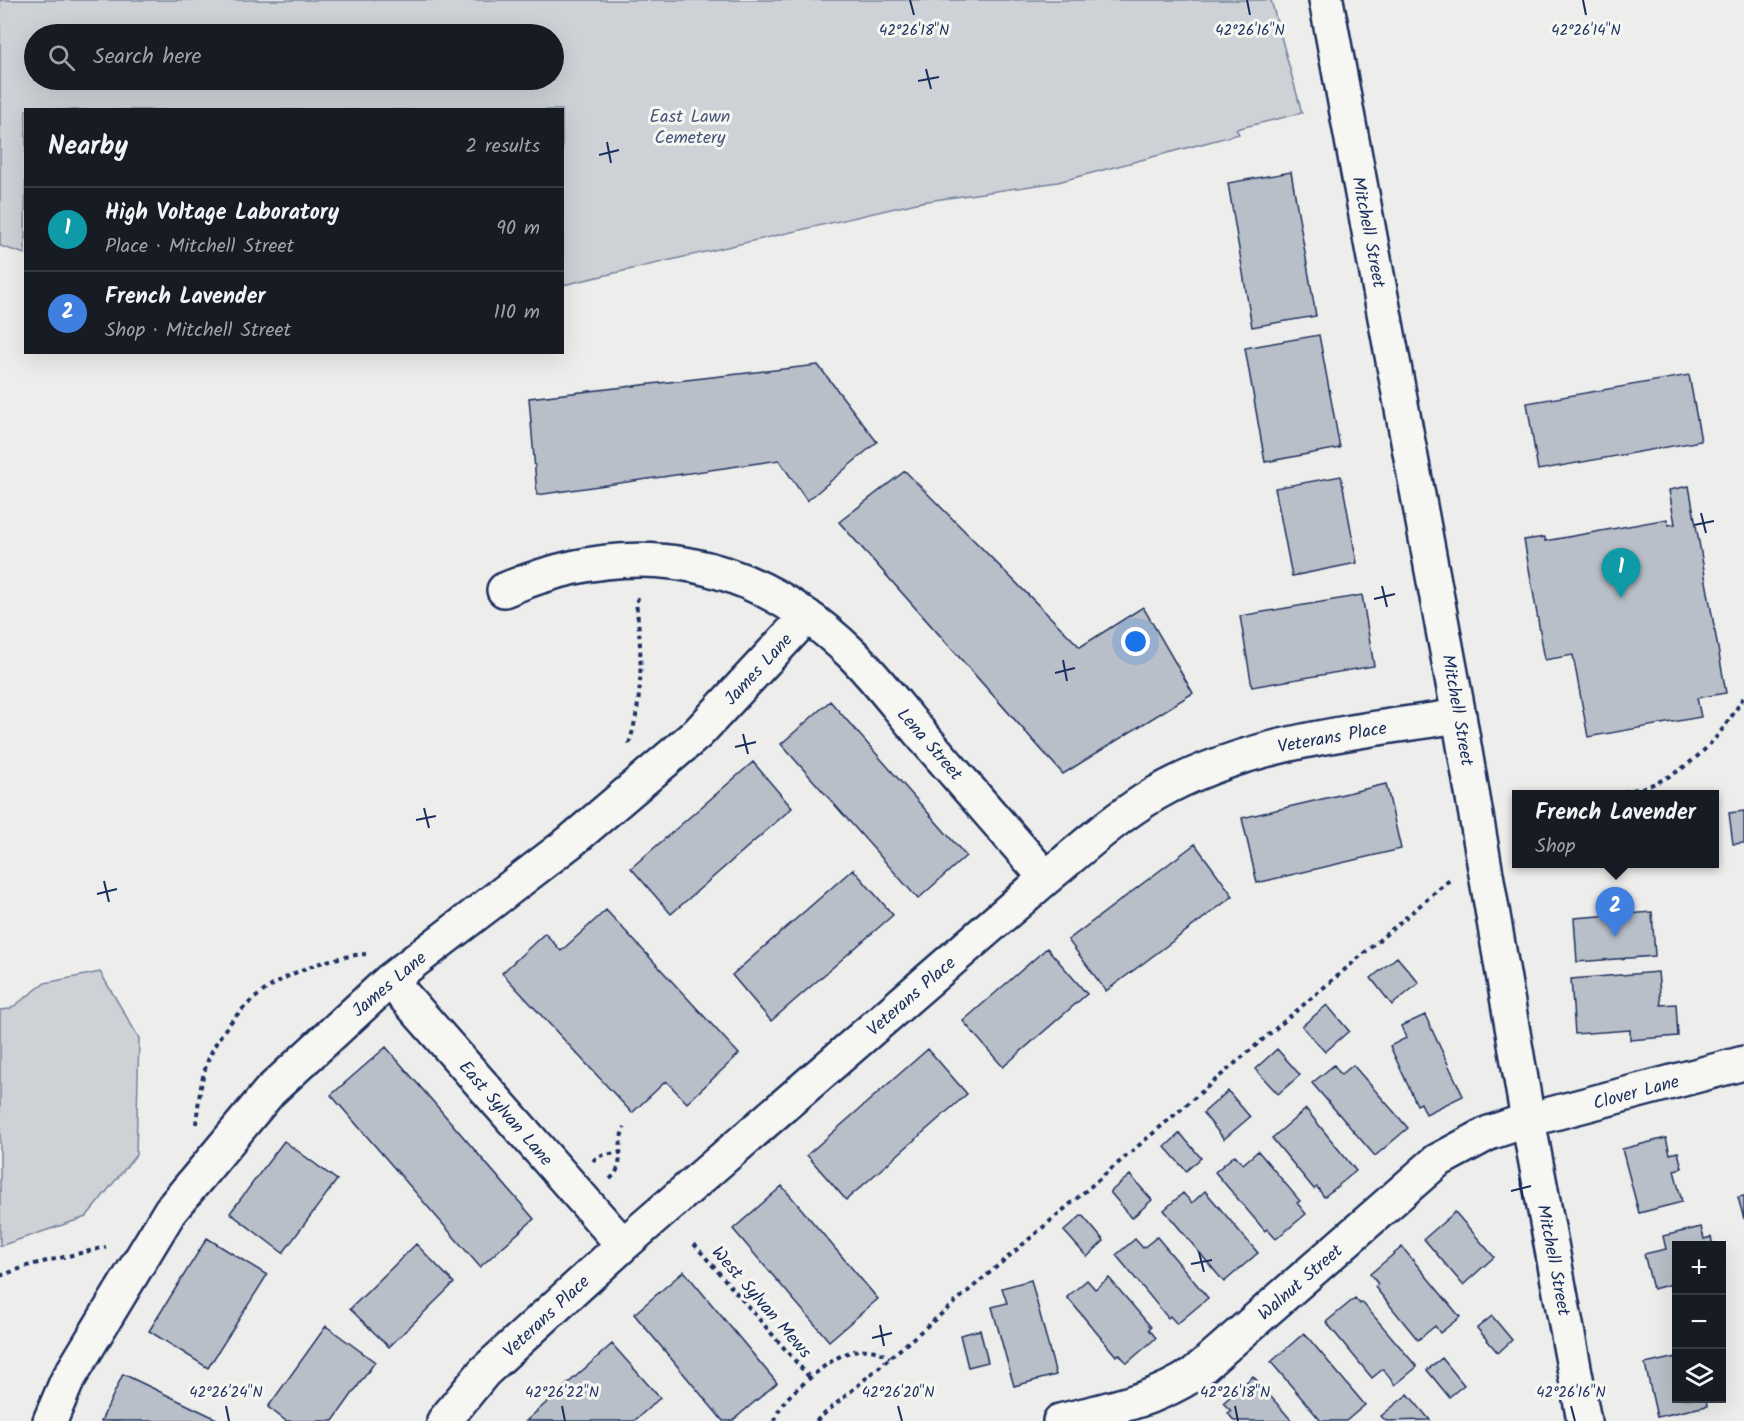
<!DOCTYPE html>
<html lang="en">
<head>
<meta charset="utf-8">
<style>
  body { margin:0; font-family:Kalam,sans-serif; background:#242831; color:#f1f3f6 }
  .controls { position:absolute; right:18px; bottom:18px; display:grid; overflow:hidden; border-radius:0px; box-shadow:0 6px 24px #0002 }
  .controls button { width:54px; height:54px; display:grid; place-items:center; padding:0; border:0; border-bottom:2px solid #363941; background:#171b24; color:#f1f3f6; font:30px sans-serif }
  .you { position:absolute; left:1136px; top:642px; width:21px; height:21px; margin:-15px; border:4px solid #fff; border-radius:50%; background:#1a73e8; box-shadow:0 0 0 9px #1a73e833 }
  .badge { display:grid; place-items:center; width:39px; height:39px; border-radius:50%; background:#b45309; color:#fff; font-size:20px; font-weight:700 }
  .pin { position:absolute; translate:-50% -50px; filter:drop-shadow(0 2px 3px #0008) }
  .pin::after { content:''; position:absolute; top:32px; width:21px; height:18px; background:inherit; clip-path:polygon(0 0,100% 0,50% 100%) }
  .popup { position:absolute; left:1512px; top:790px; width:207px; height:78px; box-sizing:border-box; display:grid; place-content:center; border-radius:0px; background:#171b24; filter:drop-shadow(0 2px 4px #0005); font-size:20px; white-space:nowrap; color:#9ea1a6 }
  .popup b { font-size:22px; color:#f1f3f6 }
  .popup::after { content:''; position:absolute; left:50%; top:100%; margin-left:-12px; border:12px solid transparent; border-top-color:#171b24 }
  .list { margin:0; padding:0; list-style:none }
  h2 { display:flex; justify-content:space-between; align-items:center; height:78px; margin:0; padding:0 24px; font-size:26px }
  h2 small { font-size:20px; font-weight:400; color:#9ea1a6 }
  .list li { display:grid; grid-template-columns:39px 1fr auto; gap:18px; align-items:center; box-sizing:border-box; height:84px; padding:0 24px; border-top:2px solid #363941 }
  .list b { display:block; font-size:22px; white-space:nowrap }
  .list p { margin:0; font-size:20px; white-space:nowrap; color:#9ea1a6 }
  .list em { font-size:20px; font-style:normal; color:#9ea1a6 }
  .icon { flex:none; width:33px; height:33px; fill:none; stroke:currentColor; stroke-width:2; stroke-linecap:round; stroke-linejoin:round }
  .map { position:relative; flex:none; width:1744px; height:1421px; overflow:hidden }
  .search { position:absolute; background:#171b24; box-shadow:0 6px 24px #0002; left:24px; top:24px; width:540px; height:66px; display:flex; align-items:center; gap:15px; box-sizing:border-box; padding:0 21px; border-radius:33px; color:#9ea1a6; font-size:22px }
  .panel { position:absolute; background:#171b24; box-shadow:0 6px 24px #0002; left:24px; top:108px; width:540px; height:246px; border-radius:0px }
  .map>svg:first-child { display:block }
</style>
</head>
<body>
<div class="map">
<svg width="1744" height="1421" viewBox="0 0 1744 1421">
  <rect width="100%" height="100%" fill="#edeeec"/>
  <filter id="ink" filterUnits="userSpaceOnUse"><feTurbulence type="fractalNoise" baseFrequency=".0167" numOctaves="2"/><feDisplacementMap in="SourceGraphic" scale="12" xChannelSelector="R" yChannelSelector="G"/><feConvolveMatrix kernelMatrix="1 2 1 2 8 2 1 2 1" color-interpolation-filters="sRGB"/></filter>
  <g filter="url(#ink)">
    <path fill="#ced2d7" stroke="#74809a" stroke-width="1.5" fill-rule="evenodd" d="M0 0H1271L1302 113 1236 129 1239 134 1058 182 921 202 563 285 562 110H26L25 254 0 246ZM34 34H554V80H34Z
      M100 972 139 1038 136 1155 86 1217 0 1246V1010L10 1009 45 983Z"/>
    <path fill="#b9bfc8" stroke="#1b2f5e" stroke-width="1.5" d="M1291 172 1316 316 1252 327 1228 183Z
      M1319 335 1340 448 1265 462 1245 348Z
      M818 365 877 442 807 501 779 460 537 495 529 398Z
      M1689 375 1701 441 1538 470 1527 403Z
      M905 471 1080 647 1143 607 1193 693 1063 774 839 522Z
      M1341 476 1357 563 1292 576 1275 488Z
      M1689 486 1726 693 1697 698 1701 717 1588 737 1573 655 1545 660 1524 540 1545 537V541L1667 519 1668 525 1675 524 1669 490Z
      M1362 595 1374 666 1252 687 1240 616Z
      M830 701 966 856 918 899 781 744Z
      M753 762 792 808 671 914 631 868Z
      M1386 784 1401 849 1257 883 1242 818Z
      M1744 811V843L1733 844 1729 813Z
      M1195 844 1233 896 1106 991 1068 940Z
      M853 869 893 915 771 1021 732 975Z
      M606 910 739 1054 687 1103 666 1081 632 1113 502 973 545 933 561 951Z
      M1652 912 1655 956 1577 962 1574 918Z
      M1047 948 1087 994 1003 1067 963 1021Z
      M1397 957 1419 983 1392 1005 1371 978Z
      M1658 972 1661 1005 1676 1004 1678 1036 1630 1040V1030L1575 1034 1571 979Z
      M1327 1005 1349 1031 1325 1052 1302 1026Z
      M1425 1015 1463 1096 1426 1114 1421 1103 1417 1105 1390 1046 1406 1038 1401 1026Z
      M386 1047 534 1219 480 1267 331 1095Z
      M928 1049 967 1094 846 1200 807 1155Z
      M1277 1049 1300 1075 1278 1094 1255 1069Z
      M1334 1065 1341 1075 1353 1065 1408 1128 1375 1156 1312 1083Z
      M1228 1091 1250 1117 1224 1139 1203 1113Z
      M1306 1109 1356 1171 1324 1197 1317 1187 1314 1189 1272 1138Z
      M1180 1133 1201 1158 1186 1171 1165 1147Z
      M1666 1138 1670 1154 1678 1152 1682 1168 1674 1170 1682 1202 1639 1213 1622 1149Z
      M284 1141 337 1180 283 1253 230 1213Z
      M1258 1151 1300 1201 1297 1203 1306 1214 1276 1239 1267 1229 1265 1231 1215 1172 1235 1155 1243 1164Z
      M1130 1175 1152 1200 1132 1218 1110 1192Z
      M782 1186 878 1299 829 1341 733 1229Z
      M1205 1191 1258 1253 1224 1282 1164 1210 1183 1193 1192 1203Z
      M1744 1196V1219L1738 1197Z
      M1455 1212 1494 1257 1463 1285 1424 1239Z
      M1082 1215 1104 1241 1087 1257 1064 1231Z
      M1701 1227 1704 1239 1711 1237 1713 1246H1676V1283L1653 1289 1644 1254 1666 1249 1663 1236Z
      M1157 1237 1208 1298 1177 1324 1170 1316 1168 1318 1116 1255 1135 1239 1143 1248Z
      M207 1238 267 1275 208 1368 149 1331Z
      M416 1244 454 1283 389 1347 350 1309Z
      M1402 1247 1460 1317 1440 1333 1435 1326 1418 1340 1375 1287 1378 1284 1370 1274Z
      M684 1271 777 1383 732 1421H723L634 1314Z
      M1109 1278 1151 1327 1149 1329 1156 1338 1127 1363 1119 1354 1116 1356 1067 1297 1087 1280 1095 1289Z
      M1031 1280 1056 1375 1014 1386 992 1307 1007 1303 1002 1288Z
      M1355 1298 1360 1304 1362 1302 1417 1367 1395 1385 1383 1369 1372 1378 1326 1322Z
      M1492 1316 1512 1340 1498 1353 1477 1328Z
      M326 1326 375 1362 333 1421H286L268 1407Z
      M980 1330 988 1362 968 1367 960 1335Z
      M1304 1333 1365 1405 1346 1421H1321L1271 1362Z
      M612 1344 660 1398 634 1421H526Z
      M1676 1357V1398H1706L1707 1406 1657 1417 1645 1364Z
      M1442 1358 1464 1385 1449 1397 1427 1370Z
      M123 1374 221 1421H101Z
      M1253 1376 1292 1421H1234L1228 1413 1231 1411 1223 1403Z
      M1408 1394 1430 1420 1386 1421 1381 1416Z"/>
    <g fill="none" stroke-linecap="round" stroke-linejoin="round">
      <defs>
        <path id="minor" d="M504 590C633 535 751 556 852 654 876 678 898 707 920 733 962 781 1004 829 1046 878
          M390 980 623 1245
          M50 1421 67 1381 170 1211 270 1091 390 980 570 842 698 733 807 616
          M444 1421 484 1372 623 1245 1046 878C1081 849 1116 817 1155 794 1247 741 1356 732 1459 716
          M1060 1421C1107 1409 1154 1401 1194 1374L1437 1161 1489 1133 1528 1120 1744 1063"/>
        <path id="tertiary" d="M1326 0 1459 716 1528 1120 1584 1421"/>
      </defs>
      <use href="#minor" stroke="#1b2f5e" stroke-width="38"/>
      <use href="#tertiary" stroke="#1b2f5e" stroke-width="38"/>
      <path stroke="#1b2f5e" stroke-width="4" stroke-dasharray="4.5 4.5" stroke-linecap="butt" d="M629 744C644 696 642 651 636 602L640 595
        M1615 794C1630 790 1647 788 1660 781 1698 763 1724 732 1744 696
        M196 1124C199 1099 201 1072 213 1049 242 993 304 959 366 954
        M593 1161 598 1156 622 1152
        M610 1179C627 1165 615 1143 625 1127
        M694 1244 810 1378
        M0 1276 30 1265 106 1247
        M775 1421C780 1401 795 1391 810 1378 833 1358 860 1338 890 1358
        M816 1421 1452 878"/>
      <use href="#minor" stroke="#f6f6f2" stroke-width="33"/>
      <use href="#tertiary" stroke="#f6f6f2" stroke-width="33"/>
    </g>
  </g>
  <path fill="none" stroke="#1b2f5e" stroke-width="2" d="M910 0 914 15M1247 0 1250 15M1583 0 1586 15M926 69 931 89M918 81 939 77M607 142 611 163M599 155 619 150M1701 513 1706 533M1694 525 1714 521M1382 586 1387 607M1374 599 1395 594M1063 660 1067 681M1055 673 1075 668M743 734 748 754M735 747 756 742M424 808 429 828M416 820 436 816M104 881 109 902M97 894 117 889M1519 1178 1523 1198M1511 1191 1531 1186M1199 1252 1204 1272M1191 1264 1212 1260M880 1325 884 1346M872 1338 892 1333M226 1406 229 1421M562 1406 565 1421M898 1406 902 1421M1235 1406 1238 1421M1571 1406 1575 1421"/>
  <g text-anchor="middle" stroke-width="6" stroke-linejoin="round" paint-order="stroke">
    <g font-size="18" fill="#48587c" stroke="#f6f6f2">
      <text x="690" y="122">East Lawn<tspan x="690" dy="21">Cemetery</tspan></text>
    </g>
    <g font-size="18" fill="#1b2f5e" stroke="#f6f6f2">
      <text transform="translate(1369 232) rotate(79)" y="6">Mitchell Street</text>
      <text transform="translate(758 669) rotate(-47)" y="6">James Lane</text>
      <text transform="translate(1458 710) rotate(80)" y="6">Mitchell Street</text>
      <text transform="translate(1332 737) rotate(-10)" y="6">Veterans Place</text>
      <text transform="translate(930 744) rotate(49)" y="6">Lena Street</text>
      <text transform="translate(389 984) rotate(-40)" y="6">James Lane</text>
      <text transform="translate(911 996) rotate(-41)" y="6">Veterans Place</text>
      <text transform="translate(1636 1092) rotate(-15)" y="6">Clover Lane</text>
      <text transform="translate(506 1113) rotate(49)" y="6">East Sylvan Lane</text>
      <text transform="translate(1554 1260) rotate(79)" y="6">Mitchell Street</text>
      <text transform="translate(1300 1282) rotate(-41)" y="6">Walnut Street</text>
      <text transform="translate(762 1302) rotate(49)" y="6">West Sylvan Mews</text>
      <text transform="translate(546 1316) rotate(-43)" y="6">Veterans Place</text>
    </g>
  </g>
  <g font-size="15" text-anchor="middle" fill="#1b2f5e" stroke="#f6f6f2" stroke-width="6" stroke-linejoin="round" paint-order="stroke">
    <text x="914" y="35">42°26'18"N</text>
    <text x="1250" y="35">42°26'16"N</text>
    <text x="1586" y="35">42°26'14"N</text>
    <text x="226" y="1397">42°26'24"N</text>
    <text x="562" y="1397">42°26'22"N</text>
    <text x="898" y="1397">42°26'20"N</text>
    <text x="1235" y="1397">42°26'18"N</text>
    <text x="1571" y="1397">42°26'16"N</text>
  </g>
</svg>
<div class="controls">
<button>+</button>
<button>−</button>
<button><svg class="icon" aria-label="layers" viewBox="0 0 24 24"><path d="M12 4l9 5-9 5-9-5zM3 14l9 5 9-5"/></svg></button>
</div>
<div class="you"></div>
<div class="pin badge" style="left:1621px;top:598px;background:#0f9aa8">1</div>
<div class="pin badge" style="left:1615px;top:937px;background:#3f7fe0">2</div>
<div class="popup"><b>French Lavender</b>Shop</div>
<div class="search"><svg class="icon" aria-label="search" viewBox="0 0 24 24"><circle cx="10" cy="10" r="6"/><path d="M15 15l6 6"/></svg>Search here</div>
<section class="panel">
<h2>Nearby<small>2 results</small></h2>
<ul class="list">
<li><span class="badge" style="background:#0f9aa8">1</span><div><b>High Voltage Laboratory</b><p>Place · Mitchell Street</p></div><em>90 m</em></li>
<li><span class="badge" style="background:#3f7fe0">2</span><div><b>French Lavender</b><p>Shop · Mitchell Street</p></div><em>110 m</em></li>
</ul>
</section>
</div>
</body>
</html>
